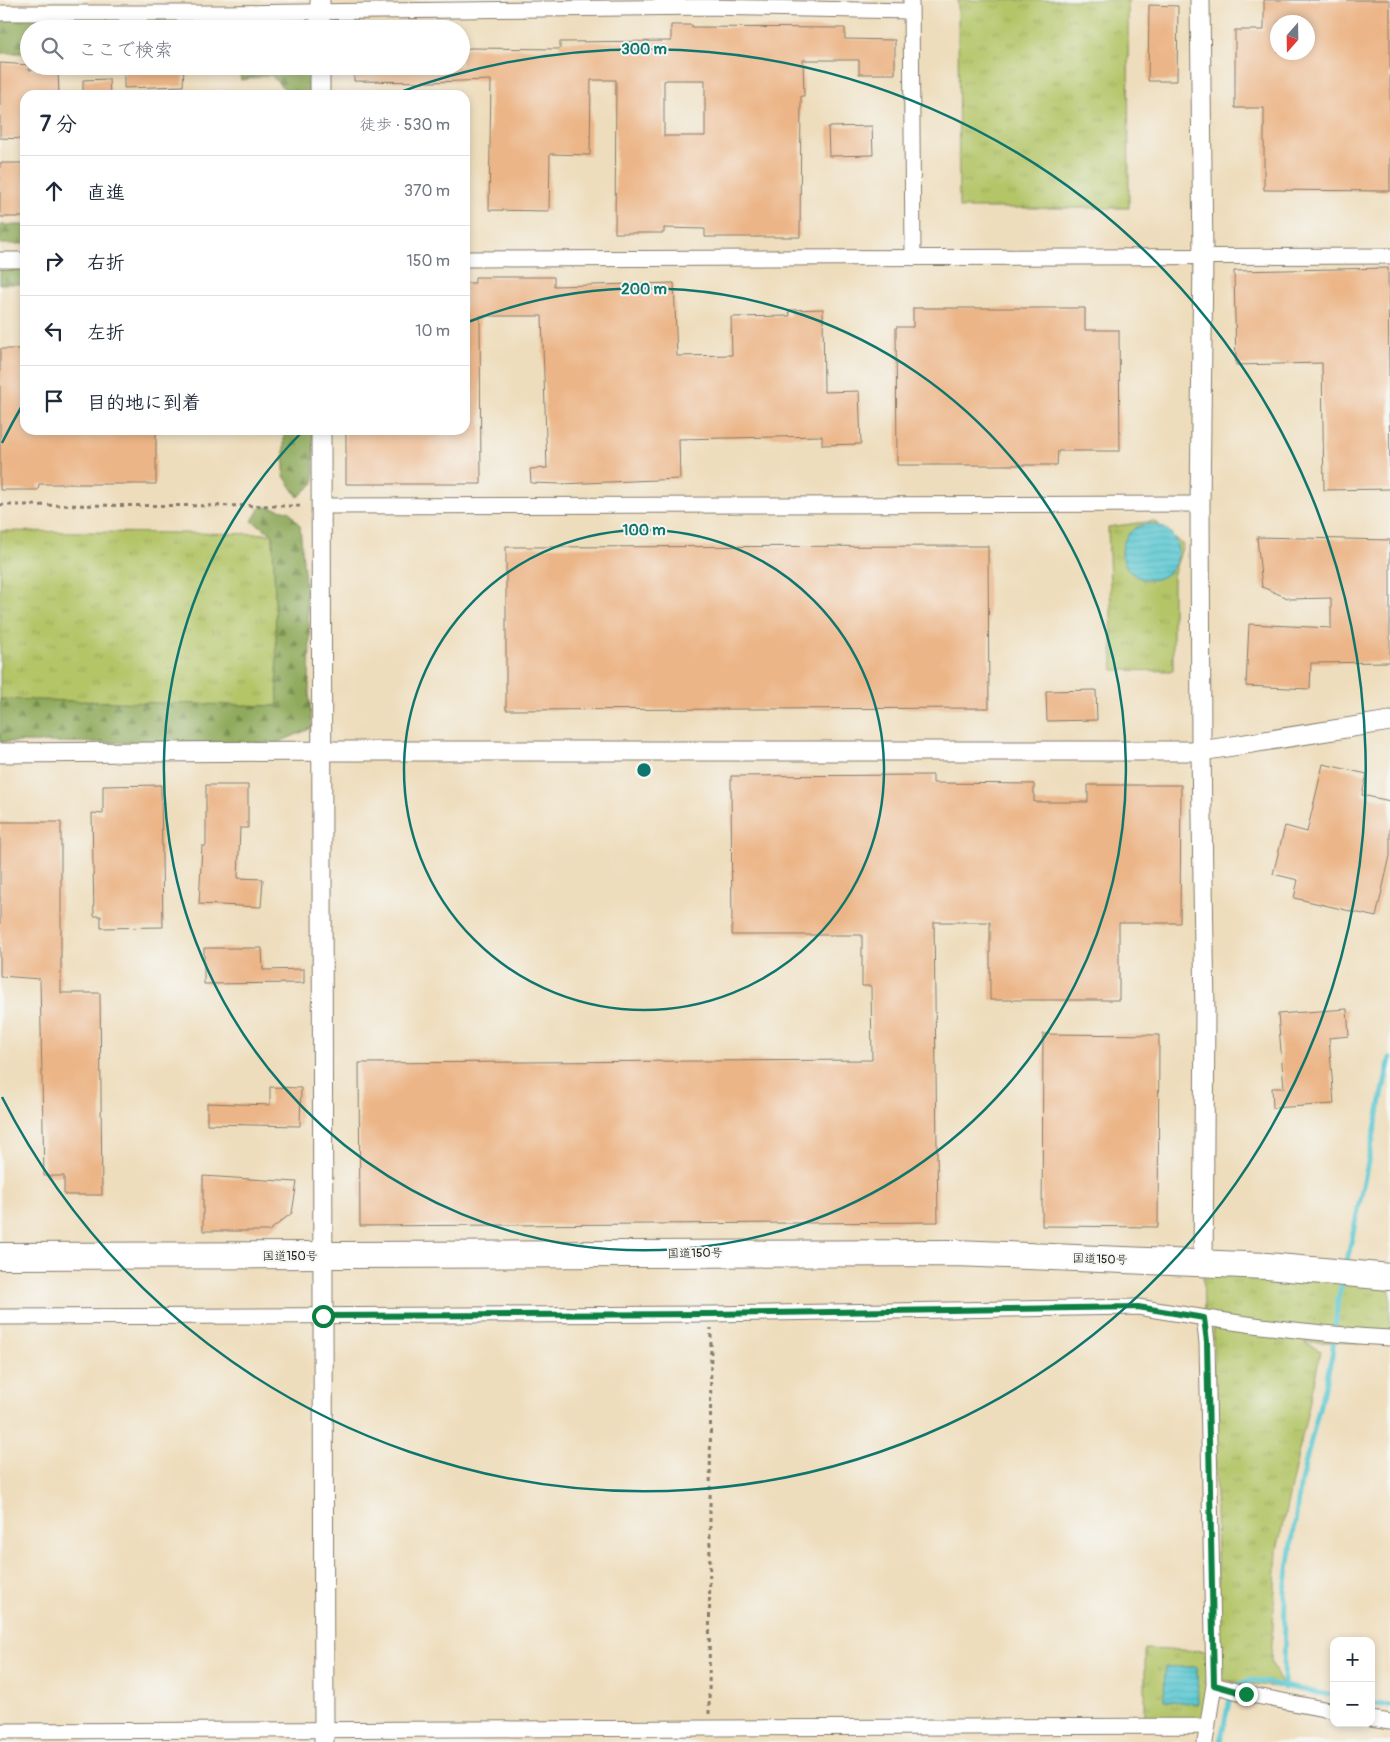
<!DOCTYPE html>
<html lang="ja">
<head>
<meta charset="utf-8">
<style>
  body { margin:0; font-family:Pangolin,"Klee One",sans-serif; background:#f2f2f3; color:#1f2937 }
  .controls { position:absolute; right:15px; bottom:15px; display:grid; overflow:hidden; border-radius:10px; box-shadow:0 2px 8px #0003 }
  .controls button { width:45px; height:45px; display:grid; place-items:center; padding:0; border:0; border-bottom:1px solid #e0e1e3; background:#fff; color:#1f2937; font:25px sans-serif }
  .compass { position:absolute; left:1270px; top:15px; width:45px; height:45px; border-radius:50%; background:#fff; box-shadow:0 2px 8px #0003; rotate:200deg }
  .stop { position:absolute; width:15px; height:15px; margin:-11px; border:4px solid #0b8043; border-radius:50%; background:#fff }
  .stop.end { background:#0b8043; border-color:#fff; box-shadow:0 1px 5px #0008 }
  .list { margin:0; padding:0; list-style:none }
  h2 { display:flex; justify-content:space-between; align-items:center; height:65px; margin:0; padding:0 20px; font-size:21px }
  h2 small { font-size:16px; font-weight:400; color:#747a83 }
  .list li { display:grid; grid-template-columns:32px 1fr auto; gap:15px; align-items:center; box-sizing:border-box; height:70px; padding:0 20px; border-top:1px solid #e0e1e3 }
  .list b { display:block; font-size:19px; white-space:nowrap }
  .list em { font-size:16px; font-style:normal; color:#747a83 }
  .icon { flex:none; width:28px; height:28px; fill:none; stroke:currentColor; stroke-width:2; stroke-linecap:round; stroke-linejoin:round }
  .map { position:relative; flex:none; width:1390px; height:1742px; overflow:hidden }
  .search { position:absolute; background:#fff; box-shadow:0 2px 8px #0003; left:20px; top:20px; width:450px; height:55px; display:flex; align-items:center; gap:12px; box-sizing:border-box; padding:0 18px; border-radius:28px; color:#747a83; font-size:19px }
  .panel { position:absolute; background:#fff; box-shadow:0 2px 8px #0003; left:20px; top:90px; width:450px; height:345px; border-radius:15px }
  .map>svg:first-child { display:block }
</style>
</head>
<body>
<div class="map">
<svg width="1390" height="1742" viewBox="0 0 1390 1742">
  <defs>
    <pattern id="grass-tufts" width="24" height="20" patternUnits="userSpaceOnUse" patternTransform="scale(1.25)"><rect width="24" height="20" fill="#b4c568"/><path d="M3 7l-1-3M5 7V3M7 7l1-3M15 17l-1-3M17 17v-4M19 17l1-3" fill="none" stroke="#9aa95a"/></pattern>
    <pattern id="forest-firs" width="22" height="20" patternUnits="userSpaceOnUse" patternTransform="scale(1.25)"><rect width="22" height="20" fill="#8faa5c"/><path d="M5 1l3.5 6h-7zM16 11l3.5 6h-7z" fill="#748a4b"/></pattern>
    <pattern id="water-rules" width="6" height="5" patternUnits="userSpaceOnUse" patternTransform="scale(1.25)"><rect width="6" height="5" fill="#5bc8d2"/><path d="M0 2.5h6" fill="none" stroke="#4fabb4"/></pattern>
  </defs>
  <rect width="100%" height="100%" fill="#f6f6f2"/>
  <filter id="ink" filterUnits="userSpaceOnUse"><feTurbulence type="fractalNoise" baseFrequency=".02" numOctaves="2"/><feDisplacementMap in="SourceGraphic" scale="10" xChannelSelector="R" yChannelSelector="G"/><feConvolveMatrix kernelMatrix="1 2 1 2 8 2 1 2 1" color-interpolation-filters="sRGB"/></filter>
  <filter id="wash" filterUnits="userSpaceOnUse"><feTurbulence type="fractalNoise" baseFrequency=".0096" numOctaves="4" result="noise"/><feDisplacementMap in="SourceGraphic" scale="20" xChannelSelector="R" yChannelSelector="G"/><feGaussianBlur stdDeviation="1.12" result="paint"/><feColorMatrix in="noise" values="0 0 0 0 0 0 0 0 0 0 0 0 0 0 0 0 0 1.4 0 .05"/><feComposite in="paint" operator="in"/></filter>
  <g filter="url(#wash)">
    <rect width="100%" height="100%" fill="#eeddbc"/>
    <path fill="url(#grass-tufts)" stroke="#687042" d="M958 0H1128L1129 208H959Z
      M1154 521 1183 545 1173 576V671L1113 670 1108 527Z
      M0 531 273 534 279 706 0 704Z
      M1203 1263 1390 1288V1343L1304 1342 1321 1351 1277 1550 1271 1662 1284 1688 1219 1680 1213 1327 1290 1339 1204 1318Z
      M1145 1649 1214 1651 1208 1726 1145 1727Z"/>
    <path fill="url(#forest-firs)" stroke="#56633c" d="M320 12V29H29V53H0V14Z
      M238 66H320V95H285V90L271 75 241 80Z
      M0 225H25V244H0Z
      M0 265H25V284H0Z
      M284 430H313L314 483 298 497 284 476Z
      M261 506 289 511 300 526 310 637 309 691 312 728 277 743 0 742V699L278 706 273 534 252 521Z"/>
    <path fill="url(#water-rules)" stroke="#3c7277" d="M1122 552a28 28 0 1 1 56 0a28 28 0 1 1-56 0Z
      M1165 1667H1197L1198 1704 1164 1700Z"/>
    <g fill="none" stroke-linecap="round" stroke-linejoin="round">
      <path stroke="#5bc8d2" stroke-width="5" d="M1346 1266 1390 1058
        M1284 1688 1285 1591 1301 1481 1332 1356 1338 1300 1343 1279
        M1371 1703 1390 1706
        M1220 1742 1230 1698 1237 1685 1253 1680 1334 1696"/>
    </g>
    <g id="blocks">
      <path fill="#ecb587" fill-rule="evenodd" d="M1264 0H1390V191L1264 190V108H1235V30H1264ZM1278 22H1308V52H1278Z
        M1149 5 1178 6 1177 81H1148Z
        M671 25H692V27L845 28V39L895 40V74H859V60H803L804 96H801L800 237H705V229L664 228V233H615L616 80H591L590 155 550 154 549 211 489 210 491 80 432 82 354 81V66H461V49L472 48 560 49V42L671 41ZM667 80H705V136H664V81Z
        M0 63 29 65V70L58 69 59 95H25V139L0 138Z
        M124 66H184L183 86 124 88Z
        M109 79 110 95H83V80Z
        M872 126 873 155 829 156 828 127Z
        M0 163H25V217H0Z
        M1388 268 1390 489 1324 490 1322 363 1236 365 1234 271Z
        M475 277H554V286L674 283 677 356 732 355 731 317 790 316 789 310 823 309 824 392 859 391 861 444 822 445V436L679 439 680 479 561 484 531 483 530 469 547 468 542 316H480L481 484H346V430H465V283H475Z
        M913 308H1085V330H1119L1120 451H1058L1057 465H897L896 327H913Z
        M0 349H25V430H156V484H39L38 490H0Z
        M1257 537 1390 540V662L1311 663 1310 689 1246 686 1249 624 1331 628V598L1290 599 1262 587Z
        M988 546 989 708 506 710V547Z
        M1096 690 1097 720 1047 721 1046 691Z
        M1323 764 1367 774 1362 795 1390 801V856L1376 917 1294 898 1298 880 1273 874 1285 826 1307 832Z
        M933 775V783L1034 784V802H1088V785H1181L1180 923H1119V1000H990V922H934L938 1222 360 1226 359 1063 872 1060 871 986H862V935H732L731 776Z
        M161 785 163 927 101 928V916H94L92 813 103 814V786Z
        M206 785H248V828H240L238 878 263 879 261 907 199 904 202 846H206Z
        M0 822H61V993H100L102 1195H64V1176H44L40 979 0 976Z
        M204 948H262L263 970 304 969V983L204 984Z
        M1347 1009 1349 1036 1329 1038 1334 1104 1273 1108 1272 1088H1284L1278 1014Z
        M1043 1034 1159 1035 1158 1227 1042 1226Z
        M270 1087 301 1088 300 1126 207 1124V1103L270 1105Z
        M203 1176 297 1182 292 1213 269 1231H203Z"/>
    </g>
  </g>
  <g filter="url(#ink)">
    <use href="#blocks" fill-opacity="0" stroke="#857c6c" stroke-width="1"/>
    <g fill="none" stroke-linecap="round" stroke-linejoin="round">
      <defs>
        <path id="minor" d="M911 0 913 258
          M0 13H221L704 7 910 11
          M465 259 1390 256
          M0 260H25
          M320 506 1200 504
          M0 1317 711 1314 1138 1307C1221 1321 1306 1334 1390 1338
          M1204 1318 1207 1343 1214 1685
          M1371 1719 1390 1722
          M0 1731 1208 1726
          M1205 1742 1214 1685 1246 1694 1334 1711"/>
        <path id="tertiary" d="M320 0V29
          M1200 0 1203 257 1200 504 1201 751 1205 1013 1203 1263
          M320 95V66
          M321 430 324 1742
          M0 753 322 751H1201L1390 721"/>
        <path id="trunk" d="M0 1256 956 1253 1267 1266 1390 1277"/>
      </defs>
      <use href="#minor" stroke="#857c6c" stroke-width="17"/>
      <use href="#tertiary" stroke="#857c6c" stroke-width="21"/>
      <use href="#trunk" stroke="#857c6c" stroke-width="28"/>
      <path stroke="#857c6c" stroke-width="3" stroke-dasharray="4 4" stroke-linecap="butt" d="M0 505 304 506
        M709 1714 711 1328"/>
      <use href="#minor" stroke="#fff" stroke-width="15"/>
      <use href="#tertiary" stroke="#fff" stroke-width="19"/>
      <use href="#trunk" stroke="#fff" stroke-width="26"/>
    </g>
  </g>
  <g fill="none" stroke-linecap="round" stroke-linejoin="round" filter="url(#ink)">
    <path stroke="#0b8043" stroke-width="6" d="M323 1316 711 1314 1138 1307 1204 1318 1207 1342 1214 1685 1246 1694"/>
  </g>
  <g fill="none" stroke="#0f766e" stroke-width="2.5">
    <circle cx="644" cy="770" r="240"/>
    <path d="M468 322A481 481 0 1 1 301 433"/>
    <path d="M2 443A721 721 0 0 1 23 404M392 95A721 721 0 1 1 2 1097"/>
  </g>
  <g text-anchor="middle" stroke-width="4" stroke-linejoin="round" paint-order="stroke">
    <g font-size="12" fill="#1c1c1c" stroke="#f6f6f2">
      <text transform="translate(695 1253) rotate(-1)" y="4">国道150号</text>
      <text x="290" y="1260">国道150号</text>
      <text transform="translate(1100 1259) rotate(2)" y="4">国道150号</text>
    </g>
  </g>
  <circle cx="644" cy="770" r="8" fill="#0f766e" stroke="#f6f6f2" stroke-width="2.5"/>
  <g font-size="15" text-anchor="middle" font-weight="bold" fill="#0f766e" stroke="#f6f6f2" stroke-width="4" stroke-linejoin="round" paint-order="stroke">
    <text x="644" y="54">300 m</text>
    <text x="644" y="294">200 m</text>
    <text x="644" y="535">100 m</text>
  </g>
</svg>
<div class="controls">
<button>+</button>
<button>−</button>
</div>
<svg class="compass" viewBox="-18 -18 36 36"><path d="M0-13l5 13h-10z" fill="#e53935"/><path d="M0 13l5-13h-10z" fill="#747a83"/></svg>
<div class="stop" style="left:323px;top:1316px"></div>
<div class="stop end" style="left:1246px;top:1694px"></div>
<div class="search"><svg class="icon" aria-label="search" viewBox="0 0 24 24"><circle cx="10" cy="10" r="6"/><path d="M15 15l6 6"/></svg>ここで検索</div>
<section class="panel">
<h2>7 分<small>徒歩 · 530 m</small></h2>
<ul class="list">
<li><svg class="icon" aria-label="ahead" viewBox="0 0 24 24"><path d="M12 20V5M6 11l6-6 6 6"/></svg><div><b>直進</b></div><em>370 m</em></li>
<li><svg class="icon" aria-label="right" viewBox="0 0 24 24"><path d="M7 20v-9h11M14 6l5 5-5 5"/></svg><div><b>右折</b></div><em>150 m</em></li>
<li><svg class="icon" aria-label="left" viewBox="0 0 24 24"><path d="M17 20v-9H6M10 6l-5 5 5 5"/></svg><div><b>左折</b></div><em>10 m</em></li>
<li><svg class="icon" aria-label="arrive" viewBox="0 0 24 24"><path d="M6 21V4h12l-3 4 3 4H6"/></svg><div><b>目的地に到着</b></div></li>
</ul>
</section>
</div>
</body>
</html>
